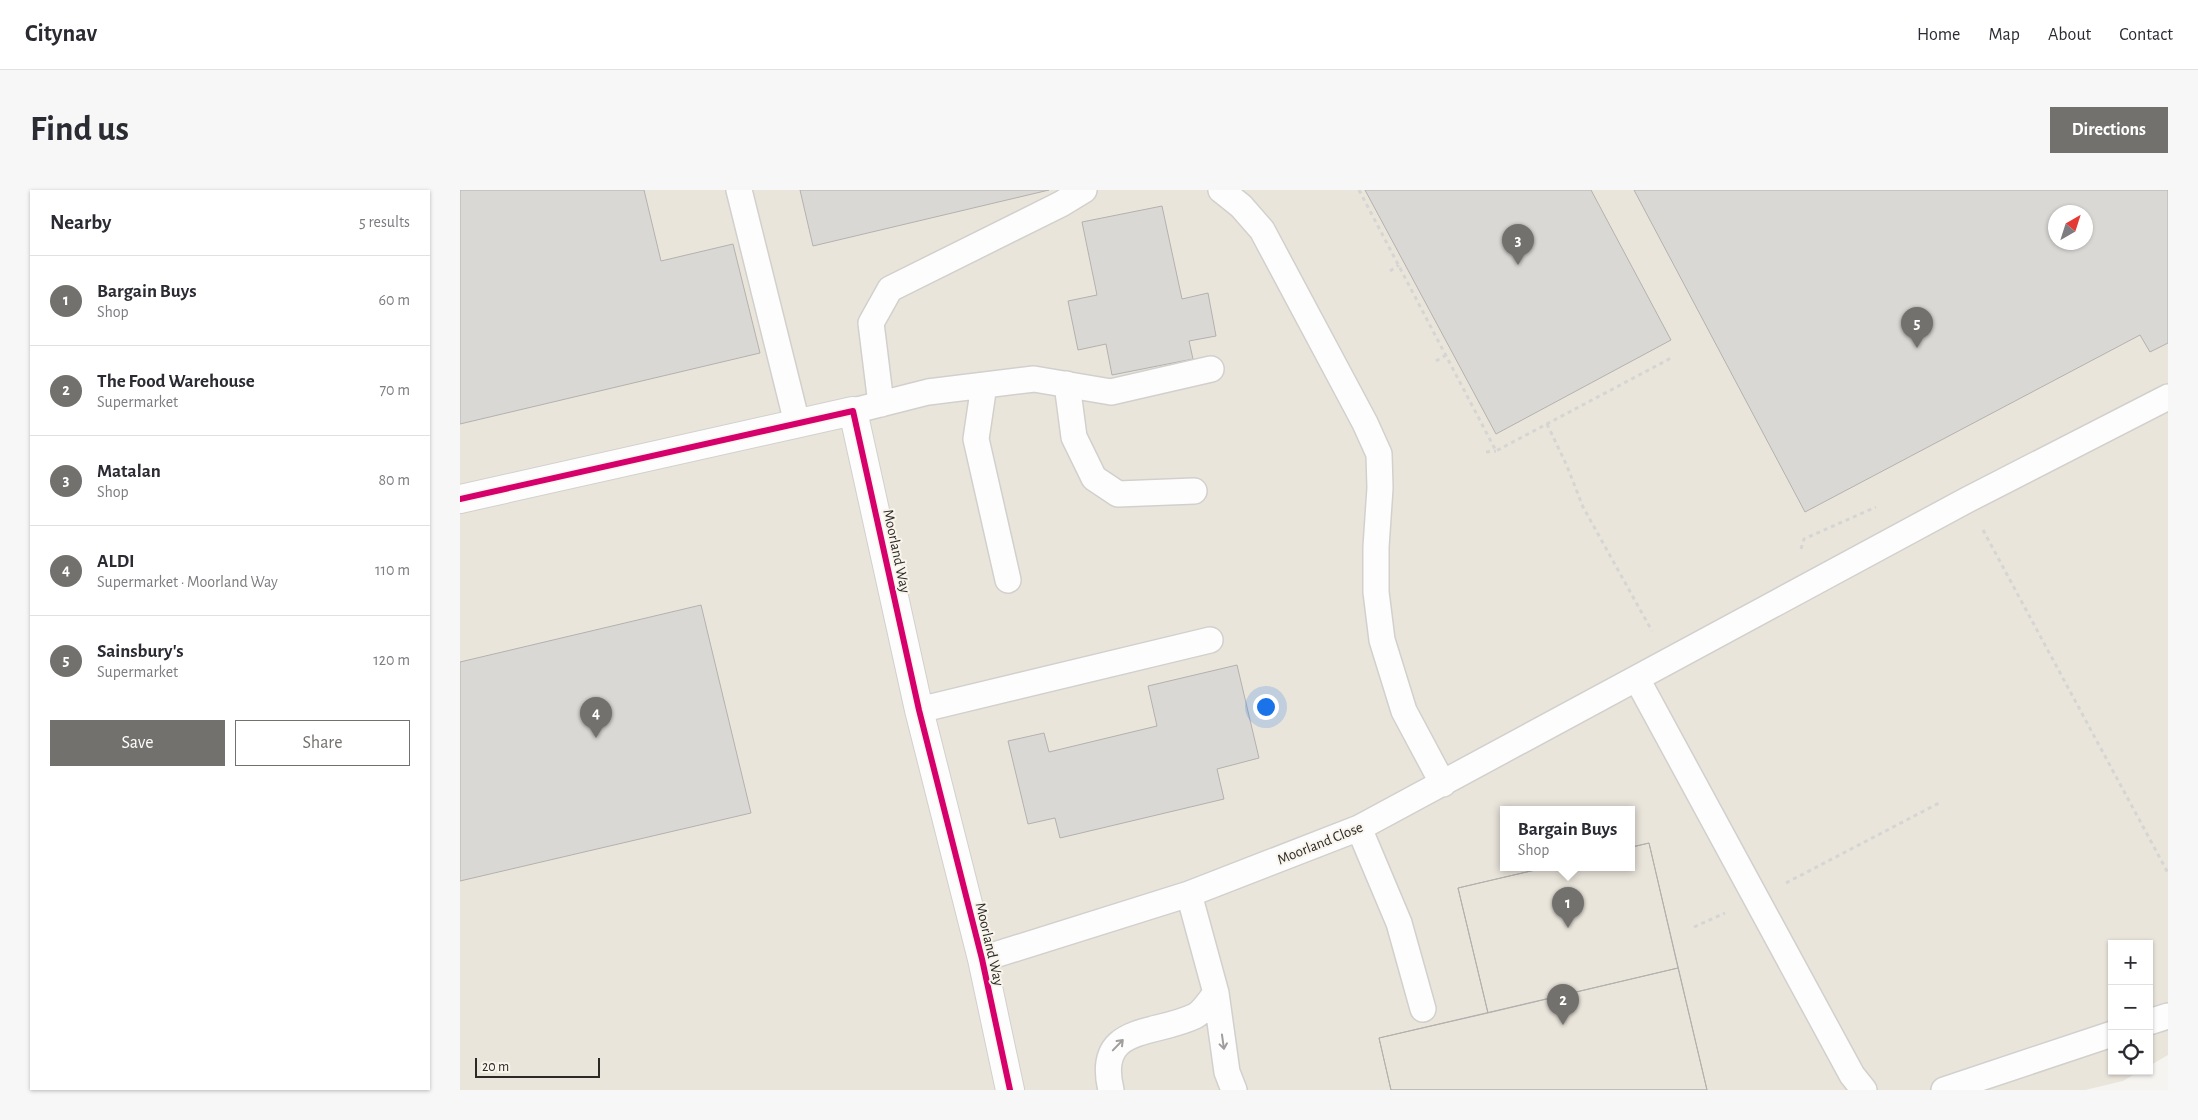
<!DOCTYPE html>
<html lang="en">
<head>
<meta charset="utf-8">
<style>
  body { margin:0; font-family:"Alegreya Sans",sans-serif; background:#f7f7f7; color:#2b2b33 }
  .controls { position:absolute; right:15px; bottom:15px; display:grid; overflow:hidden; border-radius:0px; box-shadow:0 1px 4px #0004 }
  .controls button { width:45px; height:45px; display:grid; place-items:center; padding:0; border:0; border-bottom:1px solid #e1e1e2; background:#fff; color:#2b2b33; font:25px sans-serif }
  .compass { position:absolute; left:1588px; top:15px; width:45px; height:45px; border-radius:50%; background:#fff; box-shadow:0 1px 4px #0004; rotate:39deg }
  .scale { position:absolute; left:15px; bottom:12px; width:125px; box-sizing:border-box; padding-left:5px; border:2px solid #2c2a27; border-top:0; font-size:14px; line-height:18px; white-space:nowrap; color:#2c2a27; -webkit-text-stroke:4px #f9f5ed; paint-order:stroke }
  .you { position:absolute; left:805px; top:516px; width:18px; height:18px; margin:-12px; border:4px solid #fff; border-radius:50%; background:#1a73e8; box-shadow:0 0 0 8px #1a73e833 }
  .badge { display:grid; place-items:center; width:32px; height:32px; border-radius:50%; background:#73716d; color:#fff; font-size:16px; font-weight:700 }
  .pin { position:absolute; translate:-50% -41px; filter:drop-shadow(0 1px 2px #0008) }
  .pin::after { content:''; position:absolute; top:26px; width:18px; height:15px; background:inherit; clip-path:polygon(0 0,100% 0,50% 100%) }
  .popup { position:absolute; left:1040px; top:616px; width:135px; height:65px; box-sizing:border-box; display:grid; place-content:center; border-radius:0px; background:#fff; filter:drop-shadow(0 1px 4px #0005); font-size:16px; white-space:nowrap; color:#7c7c81 }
  .popup b { font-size:19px; color:#2b2b33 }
  .popup::after { content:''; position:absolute; left:50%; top:100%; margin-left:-10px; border:10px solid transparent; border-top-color:#fff }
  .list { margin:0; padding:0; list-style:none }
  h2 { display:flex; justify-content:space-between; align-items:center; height:65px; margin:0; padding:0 20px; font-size:21px }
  h2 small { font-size:16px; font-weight:400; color:#7c7c81 }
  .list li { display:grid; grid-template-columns:32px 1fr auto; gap:15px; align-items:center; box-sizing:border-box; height:90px; padding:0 20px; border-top:1px solid #e1e1e2 }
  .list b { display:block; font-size:19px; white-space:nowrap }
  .list p { margin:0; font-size:16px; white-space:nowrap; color:#7c7c81 }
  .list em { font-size:16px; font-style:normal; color:#7c7c81 }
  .actions { display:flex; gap:10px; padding:15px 20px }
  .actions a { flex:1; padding:11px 0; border:1px solid #73716d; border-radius:0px; text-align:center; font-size:18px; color:#73716d }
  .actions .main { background:#73716d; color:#fff }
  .icon { flex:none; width:28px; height:28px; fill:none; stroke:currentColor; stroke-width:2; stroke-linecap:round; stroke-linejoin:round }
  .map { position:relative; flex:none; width:1708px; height:900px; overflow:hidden; border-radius:0px }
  header { display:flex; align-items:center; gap:30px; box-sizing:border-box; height:70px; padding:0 25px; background:#fff; border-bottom:1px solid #e1e1e2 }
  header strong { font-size:24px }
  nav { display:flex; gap:28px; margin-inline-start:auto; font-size:18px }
  .intro { display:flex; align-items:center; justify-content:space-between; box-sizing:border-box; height:120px; padding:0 30px }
  h1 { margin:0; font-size:35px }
  .button { padding:12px 22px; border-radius:0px; background:#73716d; color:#fff; font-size:18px; font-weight:700 }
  main { display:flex; gap:30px; padding:0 30px }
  aside { flex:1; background:#fff; border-radius:0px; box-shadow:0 1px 4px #0004 }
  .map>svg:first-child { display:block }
</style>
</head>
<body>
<header>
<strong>Citynav</strong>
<nav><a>Home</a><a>Map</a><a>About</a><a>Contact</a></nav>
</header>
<div class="intro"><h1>Find us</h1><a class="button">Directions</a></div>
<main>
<aside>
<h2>Nearby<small>5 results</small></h2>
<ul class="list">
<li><span class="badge">1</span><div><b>Bargain Buys</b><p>Shop</p></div><em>60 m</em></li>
<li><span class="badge">2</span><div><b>The Food Warehouse</b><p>Supermarket</p></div><em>70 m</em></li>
<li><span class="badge">3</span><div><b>Matalan</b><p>Shop</p></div><em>80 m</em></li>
<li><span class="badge">4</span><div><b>ALDI</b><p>Supermarket · Moorland Way</p></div><em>110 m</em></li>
<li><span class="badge">5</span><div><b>Sainsbury's</b><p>Supermarket</p></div><em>120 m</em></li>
</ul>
<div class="actions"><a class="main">Save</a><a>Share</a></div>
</aside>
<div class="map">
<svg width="1708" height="900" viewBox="0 0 1708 900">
  <rect width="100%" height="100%" fill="#f6f4f0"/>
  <path fill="#eae5db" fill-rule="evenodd" d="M0 0H1708V865L1689 876V754H1652V881H1680L1663 891 1625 900H0ZM1596 22H1626V52H1596ZM1044 619H1172V677H1044Z"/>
  <path fill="#d9d8d5" stroke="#b3b1ae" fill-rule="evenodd" d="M0 0H184L201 71 273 54 300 163 0 234Z
    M340 0H589L353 56Z
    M905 0H1131L1211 150 1036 244Z
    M1174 0H1708V153L1690 162 1680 145 1345 322ZM1596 22H1626V52H1596Z
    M702 16 722 109 748 103 756 146 729 151 733 169 652 185 646 154 618 160 608 111 637 105 622 32Z
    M241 415 291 623 0 691V472Z
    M777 475 799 568 757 579 764 609 600 648 595 628 568 634 548 551 584 543 589 562 697 536 688 496Z
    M1189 653 1247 900H931L919 848 1028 823 998 698 1088 677H1172V657Z
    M1189 653 1218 778 1028 823 998 698 1088 677H1172V657Z
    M1218 778 1247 900H931L919 848Z"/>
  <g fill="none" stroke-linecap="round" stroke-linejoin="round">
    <defs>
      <path id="lane" d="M279 0 337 233
        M761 0 781 16 802 40 905 233 919 264 920 298 916 357V402L922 450 944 521 983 594
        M607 194 614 247 634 288 658 304 734 301
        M524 195 516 249 548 390
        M421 214 411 133 430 99 601 14 624 0
        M393 221 468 202 574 189 651 202 751 179
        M1177 489 1392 885 1404 900
        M459 520 750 450
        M899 638 939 733 963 819
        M729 704 756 803 767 882 774 900
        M522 769 729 704 899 638 1507 310 1708 207
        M1689 832 1708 826
        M651 900C635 834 694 846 735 826 743 822 750 810 756 803
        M1484 900 1652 844"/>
      <path id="street" d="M0 309 393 221 459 520 522 769 550 900"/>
    </defs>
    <use href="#lane" stroke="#d2d0cd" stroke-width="28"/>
    <use href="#street" stroke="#d2d0cd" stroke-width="30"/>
    <path stroke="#d5d5d3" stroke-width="3" stroke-dasharray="4 4" stroke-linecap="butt" d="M899 0 1036 261 1213 167
      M930 81 939 75
      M976 171 986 165
      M1087 234 1107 276 1123 317 1192 441
      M1026 262 1036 261
      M1523 340 1708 683
      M1341 359 1344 349 1416 317
      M1326 693 1479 613
      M1234 737 1265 723"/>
    <use href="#lane" stroke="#fefdfd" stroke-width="25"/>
    <use href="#street" stroke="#fefdfd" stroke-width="28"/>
    <defs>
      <path id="cycleway" d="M0 309 393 221 459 520 522 769 550 900"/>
    </defs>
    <use href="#cycleway" stroke="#f9f5ed" stroke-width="9"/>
    <use href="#cycleway" stroke="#d6006c" stroke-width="6"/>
  </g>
  <defs><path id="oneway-shaft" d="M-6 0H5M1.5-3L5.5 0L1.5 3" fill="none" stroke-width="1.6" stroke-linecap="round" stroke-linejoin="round" transform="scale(1.25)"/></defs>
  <g stroke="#a09e9d">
    <use href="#oneway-shaft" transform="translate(763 852) rotate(82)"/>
    <use href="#oneway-shaft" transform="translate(658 855) rotate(-46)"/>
  </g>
  <g text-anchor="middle" stroke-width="4" stroke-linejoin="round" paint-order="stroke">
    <g font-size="15" fill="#2c2a27" stroke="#f9f5ed">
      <text transform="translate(437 361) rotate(78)" y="5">Moorland Way</text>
      <text transform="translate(860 653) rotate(-22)" y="5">Moorland Close</text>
      <text transform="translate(530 754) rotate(77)" y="5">Moorland Way</text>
    </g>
  </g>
</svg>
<div class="controls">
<button>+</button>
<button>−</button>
<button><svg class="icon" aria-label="locate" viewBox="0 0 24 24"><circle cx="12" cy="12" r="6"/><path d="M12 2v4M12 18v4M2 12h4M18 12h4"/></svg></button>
</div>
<svg class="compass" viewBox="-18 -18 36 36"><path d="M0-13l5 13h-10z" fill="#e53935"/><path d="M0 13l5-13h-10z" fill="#7c7c81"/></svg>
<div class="scale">20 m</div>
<div class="you"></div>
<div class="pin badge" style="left:1108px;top:738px">1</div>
<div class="popup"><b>Bargain Buys</b>Shop</div>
<div class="pin badge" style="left:1103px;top:835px">2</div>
<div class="pin badge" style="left:1058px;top:75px">3</div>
<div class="pin badge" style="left:136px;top:548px">4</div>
<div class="pin badge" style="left:1457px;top:158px">5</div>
</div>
</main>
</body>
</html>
